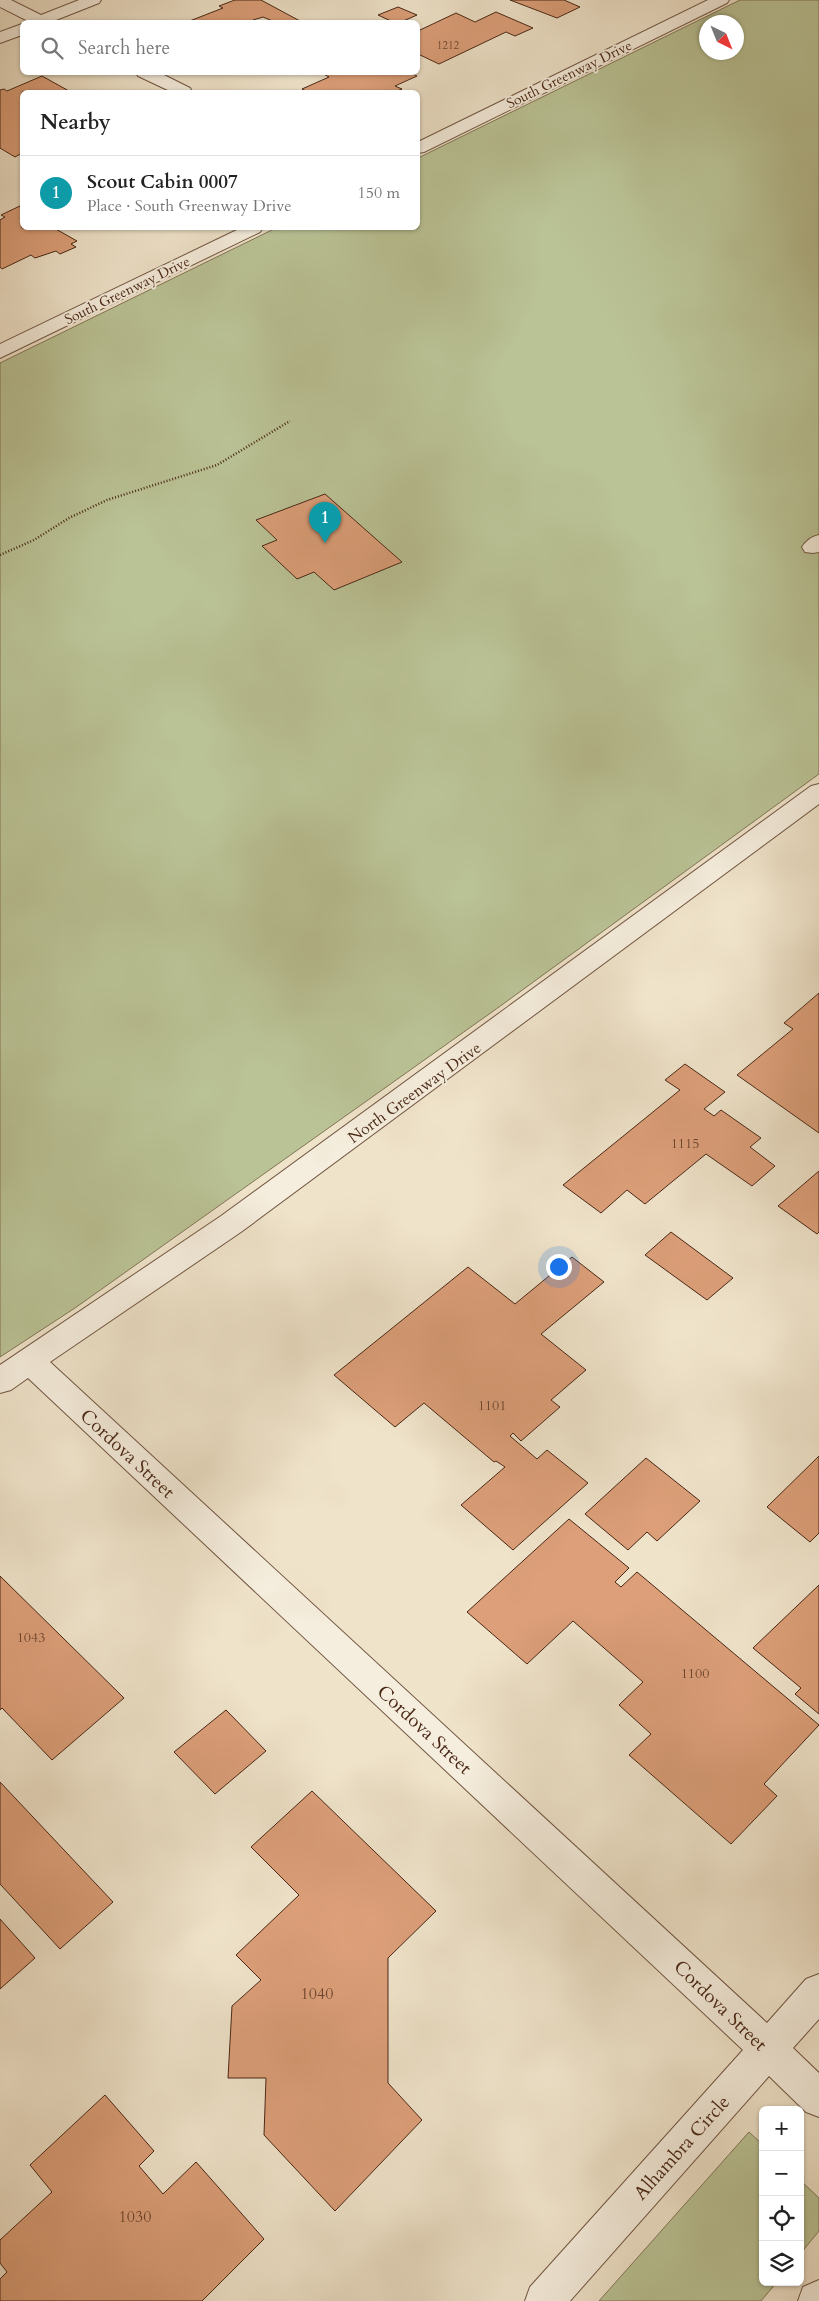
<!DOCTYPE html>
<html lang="en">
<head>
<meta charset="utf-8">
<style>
  body { margin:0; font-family:Cardo,serif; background:#f6f6f6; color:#222 }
  .controls { position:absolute; right:15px; bottom:15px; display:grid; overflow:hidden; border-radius:8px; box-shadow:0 1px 4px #0004 }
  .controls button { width:45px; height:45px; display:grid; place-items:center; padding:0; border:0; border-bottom:1px solid #e0e0e0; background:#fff; color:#222; font:25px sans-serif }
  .compass { position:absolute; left:699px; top:15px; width:45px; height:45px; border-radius:50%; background:#fff; box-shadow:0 1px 4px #0004; rotate:137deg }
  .you { position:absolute; left:558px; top:1266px; width:18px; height:18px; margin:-12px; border:4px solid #fff; border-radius:50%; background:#1a73e8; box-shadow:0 0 0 8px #1a73e833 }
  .badge { display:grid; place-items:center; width:32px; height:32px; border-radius:50%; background:#7c3aed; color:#fff; font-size:16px; font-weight:700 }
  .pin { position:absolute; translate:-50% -41px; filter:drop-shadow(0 1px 2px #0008) }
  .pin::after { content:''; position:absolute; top:26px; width:18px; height:15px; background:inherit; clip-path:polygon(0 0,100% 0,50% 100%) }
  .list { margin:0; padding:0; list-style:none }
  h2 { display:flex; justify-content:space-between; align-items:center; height:65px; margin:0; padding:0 20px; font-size:21px }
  h2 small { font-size:16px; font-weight:400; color:#767676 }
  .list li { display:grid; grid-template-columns:32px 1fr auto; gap:15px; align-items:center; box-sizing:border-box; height:75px; padding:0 20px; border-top:1px solid #e0e0e0 }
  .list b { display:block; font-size:19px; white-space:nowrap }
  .list p { margin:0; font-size:16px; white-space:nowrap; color:#767676 }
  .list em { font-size:16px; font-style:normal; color:#767676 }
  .icon { flex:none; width:28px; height:28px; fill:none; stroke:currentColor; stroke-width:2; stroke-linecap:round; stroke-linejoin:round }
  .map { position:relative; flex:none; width:819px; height:2301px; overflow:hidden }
  .search { position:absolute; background:#fff; box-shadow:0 1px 4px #0004; left:20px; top:20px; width:400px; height:55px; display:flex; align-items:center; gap:12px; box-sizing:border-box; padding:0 18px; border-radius:8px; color:#767676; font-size:19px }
  .panel { position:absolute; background:#fff; box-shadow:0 1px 4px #0004; left:20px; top:90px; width:400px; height:140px; border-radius:8px }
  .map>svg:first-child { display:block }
</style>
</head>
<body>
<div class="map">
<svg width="819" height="2301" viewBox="0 0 819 2301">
  <rect width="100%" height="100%" fill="#efe3ca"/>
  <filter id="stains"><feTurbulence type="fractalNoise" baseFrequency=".004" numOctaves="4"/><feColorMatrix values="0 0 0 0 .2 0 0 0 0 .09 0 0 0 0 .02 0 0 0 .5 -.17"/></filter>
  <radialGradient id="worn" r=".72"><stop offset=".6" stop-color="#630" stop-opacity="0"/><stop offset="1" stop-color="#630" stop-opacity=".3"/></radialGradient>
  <path fill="#bac396" stroke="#827556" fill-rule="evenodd" d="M740 0H819V774L499 1007 75 1308 0 1357V363L276 228H418V158ZM706 22H736V52H706Z
    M749 2132 763 2145V2282H777L761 2301H599Z
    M800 2180 819 2198V2231L800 2254Z"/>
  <path fill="#dc9f79" stroke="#492715" d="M235 0H261L300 21 275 22 263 17 253 20 257 22H187L223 8 219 6Z
    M510 0H564L580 7 557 18Z
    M398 7 417 15 401 22H393L378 15Z
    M496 12 533 28 515 36 506 32 439 64 418 54V31L456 13 475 22Z
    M320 72H409L417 76 395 86 402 89 394 92H308L302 89 329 77Z
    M42 76 69 91 22 92V153L15 157 0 148V90L4 89 7 91Z
    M22 205V228H54L77 241 71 244 76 247 60 254 56 251 35 258 31 255 2 269 0 267V220L5 217 1 215Z
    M325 494 402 562 334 590 314 572 297 579 262 546 277 540 256 520Z
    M819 993V1133L737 1075 793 1029 784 1023Z
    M685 1064 725 1092 704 1109 714 1116 721 1110 761 1138 750 1147 775 1166 752 1186 706 1154 645 1204 627 1190 601 1213 563 1185 680 1090 665 1080Z
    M819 1171V1232L817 1234 778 1206Z
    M671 1232 733 1278 707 1300 645 1255Z
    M572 1257 604 1282 541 1334 586 1370 551 1400 560 1407 521 1441 513 1433 510 1436 537 1459 547 1450 588 1483 513 1550 461 1505 505 1467 496 1461 494 1462 424 1403 395 1427 334 1375 468 1267 515 1304Z
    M819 1456V1533L810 1542 767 1507Z
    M646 1458 700 1501 657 1541 647 1532 628 1550 585 1514Z
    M569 1519 629 1568 615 1582 621 1587 637 1572 819 1725 764 1784 777 1796 731 1844 629 1755 651 1734 619 1705 643 1682 573 1621 527 1664 467 1612Z
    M0 1576 124 1698 52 1760 2 1708 0 1710Z
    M819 1585V1714L795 1694 801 1688 753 1648Z
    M226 1710 266 1751 215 1794 174 1752Z
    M0 1782 113 1902 60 1949 0 1884Z
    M312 1791 436 1911 388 1958V2083L422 2120 335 2211 264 2135 266 2078H228L232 2006 261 1980 236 1955 299 1895 251 1847Z
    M0 1919 35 1958 0 1989Z
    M105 2095 154 2151 139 2166 163 2194 196 2162 264 2239 202 2301H0V2279L7 2272 0 2263V2240L52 2192 30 2165Z"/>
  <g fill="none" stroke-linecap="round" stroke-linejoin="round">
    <defs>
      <path id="minor" d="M0 0H11L41 15 79 0H101L99 3 51 22H30L0 7Z
        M708 0H729L727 3 424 152 418 153V142Z
        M22 24V35L0 43V32Z
        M136 72H158L190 88 192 92H172L138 76Z
        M241 228H263L260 232 0 358V344Z
        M819 535V552L813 553 805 552 802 547C807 540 811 537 819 535Z
        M819 784V804L241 1232 50 1362 767 2023 806 1979 819 1974V2019L793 2048 819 2073V2117L806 2112 769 2076 570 2301H525L530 2287 743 2050 28 1378 11 1390 0 1393V1365L221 1216 811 786Z
        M819 2280V2301H798L803 2287Z"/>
    </defs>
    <use href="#minor" stroke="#725642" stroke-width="2"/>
    <path stroke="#492715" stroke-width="2.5" stroke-dasharray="1 2" stroke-linecap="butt" d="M0 555 34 540 69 518 107 500 217 465 290 421"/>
    <use href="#minor" fill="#f5eddd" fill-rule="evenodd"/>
  </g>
  <g text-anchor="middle" stroke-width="4" stroke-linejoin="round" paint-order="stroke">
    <g font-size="11" fill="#6e452e">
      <text x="448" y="49">1212</text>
    </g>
    <g font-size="14" fill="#492715" stroke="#f5eddd">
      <text transform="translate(569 74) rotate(-26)" y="5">South Greenway Drive</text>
      <text transform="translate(127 290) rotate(-26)" y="5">South Greenway Drive</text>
    </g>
    <g font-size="14" fill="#6e452e">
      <text x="685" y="1148">1115</text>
      <text x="492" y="1410">1101</text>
      <text x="31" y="1642">1043</text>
      <text x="695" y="1678">1100</text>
    </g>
    <g font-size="16" fill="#492715" stroke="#f5eddd">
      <text transform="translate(414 1092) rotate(-36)" y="6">North Greenway Drive</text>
    </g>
    <g font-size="16" fill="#6e452e">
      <text x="317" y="1999">1040</text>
      <text x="135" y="2222">1030</text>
    </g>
    <g font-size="19" fill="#492715" stroke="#f5eddd">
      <text transform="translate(128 1453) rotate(43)" y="7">Cordova Street</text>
      <text transform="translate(425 1729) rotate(43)" y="7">Cordova Street</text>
      <text transform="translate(721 2005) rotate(44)" y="7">Cordova Street</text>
      <text transform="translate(681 2147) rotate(-48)" y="7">Alhambra Circle</text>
    </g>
  </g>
  <rect width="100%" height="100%" filter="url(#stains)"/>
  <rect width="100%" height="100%" fill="url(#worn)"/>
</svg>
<div class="controls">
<button>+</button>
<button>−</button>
<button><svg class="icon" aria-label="locate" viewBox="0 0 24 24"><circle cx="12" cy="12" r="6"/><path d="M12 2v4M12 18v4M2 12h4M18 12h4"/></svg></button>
<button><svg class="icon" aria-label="layers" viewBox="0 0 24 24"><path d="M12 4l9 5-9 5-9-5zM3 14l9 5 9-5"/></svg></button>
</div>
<svg class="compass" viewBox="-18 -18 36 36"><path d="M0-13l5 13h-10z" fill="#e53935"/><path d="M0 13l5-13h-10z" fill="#767676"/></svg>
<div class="you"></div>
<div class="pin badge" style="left:325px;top:543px;background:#0f9aa8">1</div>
<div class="search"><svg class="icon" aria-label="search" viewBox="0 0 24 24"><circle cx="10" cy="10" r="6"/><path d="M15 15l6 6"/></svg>Search here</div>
<section class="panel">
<h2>Nearby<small></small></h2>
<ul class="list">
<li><span class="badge" style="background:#0f9aa8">1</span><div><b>Scout Cabin 0007</b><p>Place · South Greenway Drive</p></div><em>150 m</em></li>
</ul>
</section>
</div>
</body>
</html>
